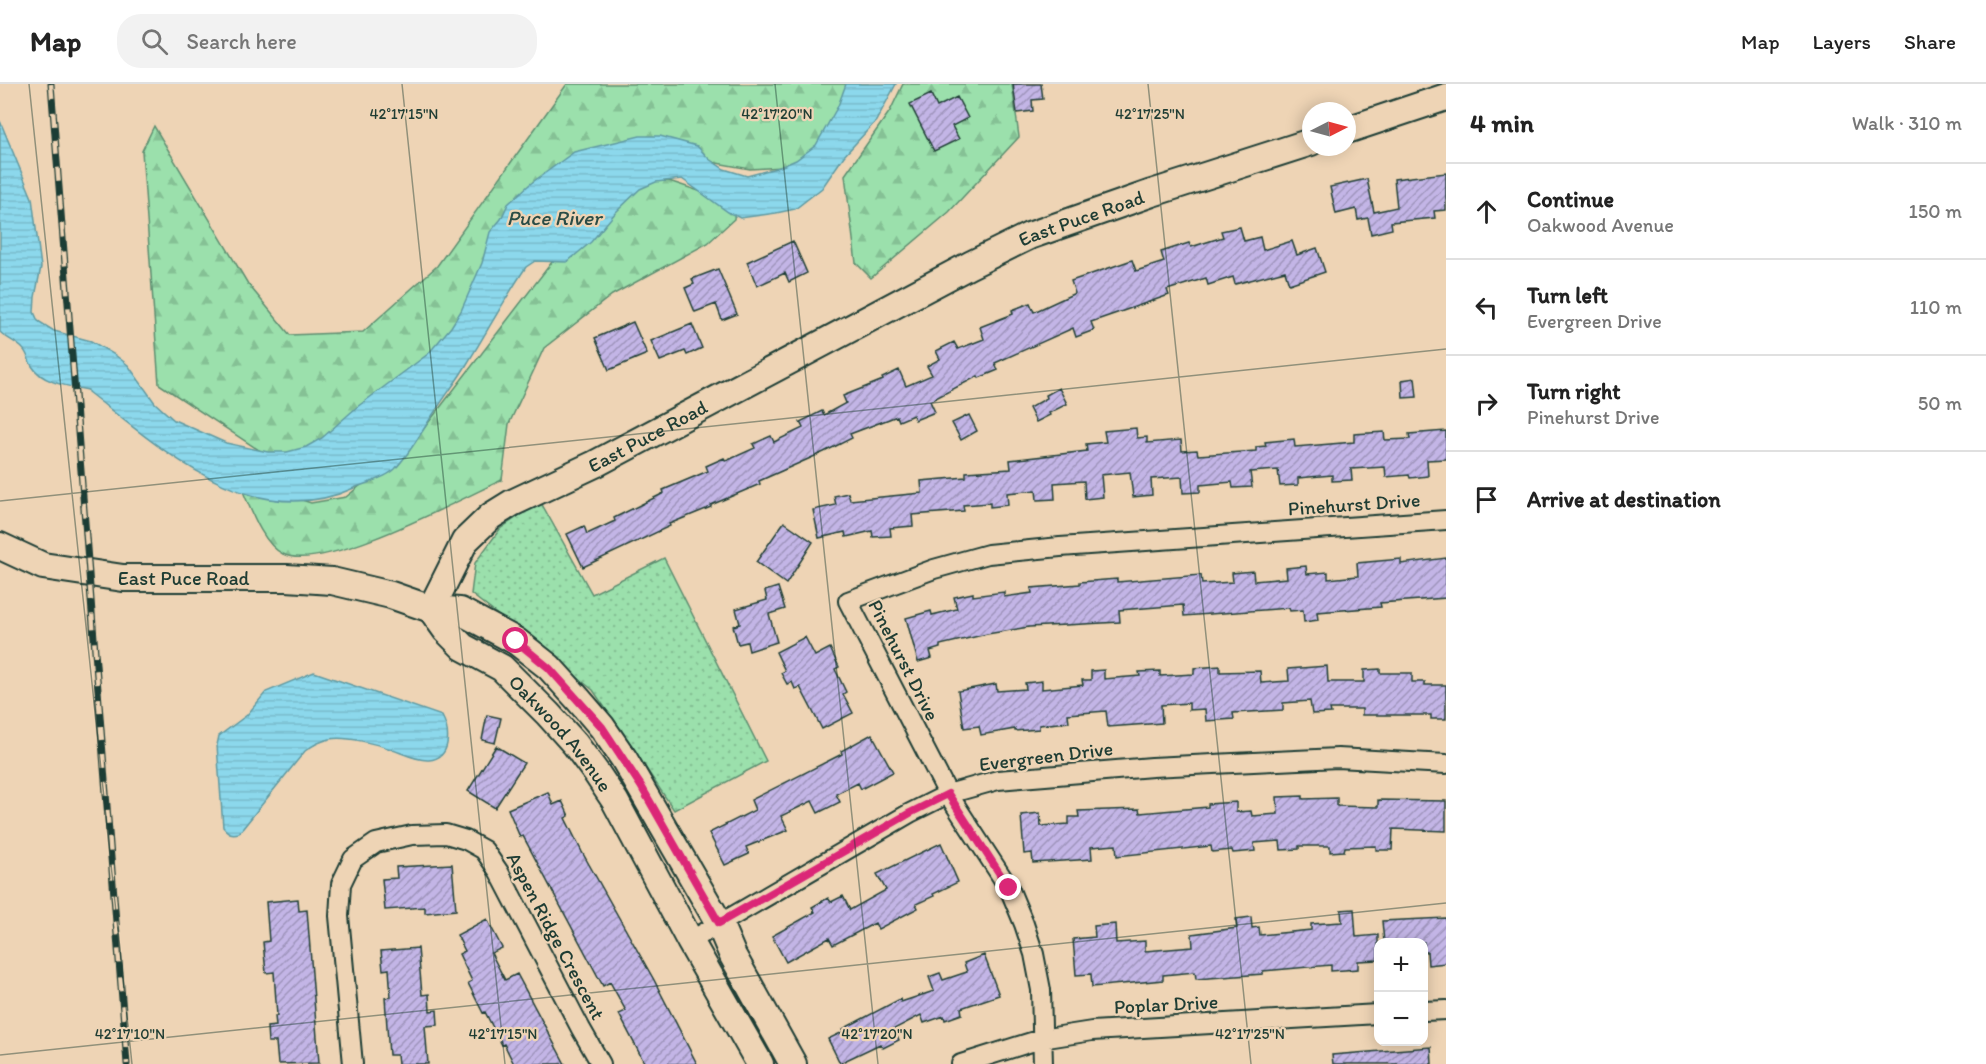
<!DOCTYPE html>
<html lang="en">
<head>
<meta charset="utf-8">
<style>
  body { margin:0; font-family:Itim,sans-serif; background:#f2f2f2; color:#222 }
  .controls { position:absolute; right:18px; bottom:18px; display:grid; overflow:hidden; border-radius:12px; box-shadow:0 3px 15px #0003 }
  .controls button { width:54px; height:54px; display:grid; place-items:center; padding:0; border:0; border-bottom:2px solid #e0e0e0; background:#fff; color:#222; font:30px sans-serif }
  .compass { position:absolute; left:1302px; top:18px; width:54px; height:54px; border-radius:50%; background:#fff; box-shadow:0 3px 15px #0003; rotate:84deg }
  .stop { position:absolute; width:18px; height:18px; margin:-14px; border:4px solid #db2777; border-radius:50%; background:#fff }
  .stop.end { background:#db2777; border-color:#fff; box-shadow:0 2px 6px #0008 }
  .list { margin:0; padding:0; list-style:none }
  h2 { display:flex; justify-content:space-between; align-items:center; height:78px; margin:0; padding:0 24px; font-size:26px }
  h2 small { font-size:20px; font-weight:400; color:#767676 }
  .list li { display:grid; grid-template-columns:39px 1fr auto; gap:18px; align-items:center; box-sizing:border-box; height:96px; padding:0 24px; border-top:2px solid #e0e0e0 }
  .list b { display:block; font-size:22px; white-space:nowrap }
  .list p { margin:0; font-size:20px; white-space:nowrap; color:#767676 }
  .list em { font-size:20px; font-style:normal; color:#767676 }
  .icon { flex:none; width:33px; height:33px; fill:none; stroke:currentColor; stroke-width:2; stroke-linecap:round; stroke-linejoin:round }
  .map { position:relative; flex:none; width:1446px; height:980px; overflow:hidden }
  header { display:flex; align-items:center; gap:36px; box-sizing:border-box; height:84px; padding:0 30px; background:#fff; border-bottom:2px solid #e0e0e0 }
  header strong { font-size:28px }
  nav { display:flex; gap:33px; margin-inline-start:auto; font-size:21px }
  .search { width:420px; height:54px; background:#f2f2f2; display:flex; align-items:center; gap:15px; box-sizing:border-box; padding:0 21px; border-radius:24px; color:#767676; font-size:22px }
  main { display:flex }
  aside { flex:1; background:#fff }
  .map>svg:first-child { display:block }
</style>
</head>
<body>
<header>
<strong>Map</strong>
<div class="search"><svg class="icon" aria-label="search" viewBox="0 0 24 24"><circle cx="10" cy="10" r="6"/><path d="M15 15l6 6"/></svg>Search here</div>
<nav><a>Map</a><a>Layers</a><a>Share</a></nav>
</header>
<main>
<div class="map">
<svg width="1446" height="980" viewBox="0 0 1446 980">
  <defs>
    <pattern id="forest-firs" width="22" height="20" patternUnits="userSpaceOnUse" patternTransform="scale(1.5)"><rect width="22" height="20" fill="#9be0ac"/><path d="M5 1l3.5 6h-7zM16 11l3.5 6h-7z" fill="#85c195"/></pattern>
    <pattern id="park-dots" width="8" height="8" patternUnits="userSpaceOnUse" patternTransform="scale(1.5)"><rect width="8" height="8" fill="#9be0ac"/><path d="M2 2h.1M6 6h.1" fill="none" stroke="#85c195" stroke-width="1.8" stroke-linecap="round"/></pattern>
    <pattern id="water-rules" width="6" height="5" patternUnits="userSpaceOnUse" patternTransform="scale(1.5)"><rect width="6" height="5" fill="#8cd8ec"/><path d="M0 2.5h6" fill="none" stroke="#78bacb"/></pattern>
    <pattern id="building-hatch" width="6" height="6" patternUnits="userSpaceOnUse" patternTransform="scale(1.5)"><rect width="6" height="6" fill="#c3b5e6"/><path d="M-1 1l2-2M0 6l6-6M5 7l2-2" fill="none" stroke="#9e94bb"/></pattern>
  </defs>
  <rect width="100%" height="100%" fill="#eed4b5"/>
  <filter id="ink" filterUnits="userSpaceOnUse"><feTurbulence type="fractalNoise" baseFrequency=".0167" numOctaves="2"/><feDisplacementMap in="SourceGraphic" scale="12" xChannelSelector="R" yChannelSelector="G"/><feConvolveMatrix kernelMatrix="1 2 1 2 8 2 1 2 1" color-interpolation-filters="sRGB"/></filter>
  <g filter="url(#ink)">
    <path fill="url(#forest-firs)" stroke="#5d8e70" stroke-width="1.5" d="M567 0H868L826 68 783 83 750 85 628 63 462 245 286 384 159 300 142 67 154 42 248 200 290 251 363 248 437 182Z
      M903 0H1012L1019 53 949 128 871 194 856 179 845 91 890 27Z
      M643 97H669L735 119 734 135 708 159 612 211 544 264 509 340 502 396C461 415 322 490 283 470 261 460 248 417 238 396L311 419 346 413 412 360 562 165Z"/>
    <path fill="url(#park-dots)" stroke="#5d8e70" stroke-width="1.5" d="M540 417 592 510 664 474 766 677 674 726 593 606 471 510 475 479 500 445Z"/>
    <path fill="url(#water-rules)" stroke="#609aa2" stroke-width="1.5" d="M846 0H896L876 37 844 72 822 104 795 125 776 129 740 134 728 128 682 95 656 98 640 105 616 128 591 158 567 178 535 177 526 183C505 214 487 248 467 280 457 297 445 312 434 329 422 347 411 368 395 385 386 394 366 399 354 404 253 450 163 366 88 308V306C69 302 43 300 32 282 28 276 28 270 23 265 17 258 7 255 0 248V37L32 114 41 183 35 213 34 228 38 237 54 247 91 257 115 271 128 281 155 319 174 336 226 359 268 368H287L306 363 322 354 357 323 428 270 451 243 461 227 482 179 490 148 501 135 508 120 530 100 574 68 640 52H660L697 62 709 75 724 85 747 92 780 83 796 76 816 61 838 22Z
      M314 588 442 632C450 647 452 674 429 676 418 677 404 670 393 666 378 660 346 652 330 655 320 657 313 661 305 667L239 749C231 751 228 749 223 743L217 661 219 652 247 631 266 608Z"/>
    <path fill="url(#building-hatch)" stroke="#1f3d34" stroke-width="1.5" d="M1013 0H1041L1043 15 1032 16 1033 27 1017 29Z
      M931 10 937 23 957 13 968 34 952 42 959 55 934 67 910 20Z
      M1446 89V126L1434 127 1435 134 1391 138 1392 145 1371 150 1368 134 1358 136 1356 125 1336 130 1330 103 1367 95 1374 128 1397 123 1394 95Z
      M1240 143 1244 157 1260 153 1263 166 1292 157 1297 171 1317 164 1325 188 1289 200 1285 187 1235 200 1233 193 1208 201 1206 194 1167 206 1169 211 1091 238 1094 246 1076 253 1073 244 995 279 998 286 979 294 978 292 930 317 935 328 915 336 913 331 899 337 897 332 850 350 852 354 824 368 759 397 760 400 711 421V423L669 440 670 442 583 483 567 450 584 442 587 450 615 437 614 434 664 409 663 406 708 387 706 382 724 374 726 377 755 364 753 360 771 352 774 358 803 344 800 338 822 327 824 331 846 319 843 312 883 296 882 294 899 286 906 302 932 291 927 282 940 275 936 267 954 258 958 265 984 255 980 243 1013 230 1012 226 1030 219 1034 228 1075 209 1071 197 1132 176 1136 187 1164 178 1161 168 1189 159 1191 163 1223 153 1221 147Z
      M793 157 807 189 789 198 785 189 757 202 747 178Z
      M718 185 737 230 722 236 716 220 695 228 685 204 694 200 692 195Z
      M633 238 647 270 609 286 595 254Z
      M692 240 702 264 687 271 685 267 660 277 651 257Z
      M1415 294 1417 313 1403 314 1402 296Z
      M1059 304 1067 320 1049 329 1050 331 1036 338 1029 324 1047 314 1046 311Z
      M969 331 977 347 961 356 952 339Z
      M1136 344 1137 354 1147 353V359L1181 356 1182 367 1197 366 1198 371 1256 367V363L1266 362 1265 358 1294 355 1295 363 1354 358V350L1384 348 1385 356 1410 355 1409 350 1446 347V375L1427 376 1428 392 1410 394 1409 391 1386 393 1385 383 1351 385 1352 396 1332 397V391L1298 394V401L1280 402 1278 386 1250 388 1252 403 1233 404 1232 398 1200 401V408L1183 409 1182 393 1151 395 1152 411 1133 413 1130 388 1101 391 1103 413 1085 415 1084 397 1054 399 1055 415 1037 416 1036 406 1007 409 1008 421 990 423V419L963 421 964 427 912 431 913 442 890 444 891 452 873 453 872 447 846 453 845 448 819 454 813 426 836 421 834 412 848 409 850 416 922 409 921 397 966 393V388L1011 385 1010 376 1087 367 1086 360 1106 358 1104 347Z
      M784 438 813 458 786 500 756 478Z
      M1446 474V514L1380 519 1381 523 1317 528 1318 536 1304 538 1303 526 1290 527 1289 524 1184 532 1183 521 1119 526 1120 538 1029 543 987 550 940 561V564L930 567 932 574 918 578 906 534 931 527 932 531 957 525 954 513 973 509V512L1004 508V513L1032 509 1031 504 1080 500V498L1117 495V498L1201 491 1202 500 1233 498 1232 489 1253 487 1254 497 1287 494 1286 484 1306 482 1307 490 1328 488V495L1358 492 1357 479 1401 475V480Z
      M778 503 785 525 769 530 777 558 749 567 747 558 738 560 733 542 740 540 736 525 767 516 765 507Z
      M805 553 815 572 830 564 839 583 835 585 846 608 843 610 853 629 822 645 800 603 795 605 792 598 787 600 781 589 785 587 776 568Z
      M1220 582V588L1260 587 1261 599 1289 597 1288 585 1327 582 1328 598H1364V586L1380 585V589H1412V598H1425V601H1446V635H1431V631H1362V625H1330L1331 629 1312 630 1310 617 1283 619V626L1233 629 1234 635 1206 637 1205 625 1189 626V619L1161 621 1162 639 1108 643 1106 627 1068 630 1069 638 1039 641V645L1015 647V645L981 651 979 642 964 644 958 607 996 600 997 607 1026 605 1025 599 1042 597V605L1083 601 1082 596H1091V587L1104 586V595L1140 592 1139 588 1160 587V592L1194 590V584Z
      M487 631 501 634 495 659 482 656Z
      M872 650 893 688 861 705 858 699 836 710 840 718 818 729 812 717 781 732 788 746 746 763 749 770 725 781 709 749 755 726 751 716 842 670 841 667Z
      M496 662 524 679 495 724 468 707Z
      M548 708 553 721 562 717 569 732 565 734 582 768 654 896 697 980H645L619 930 626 927 610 898 603 902 523 752 520 753 508 725Z
      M1303 712V715L1337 714V722L1378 723V716L1446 717V747L1393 745 1392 766H1376V762L1345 763 1344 767 1330 768V762H1299V765L1281 766 1280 757 1254 759 1255 767 1233 769 1232 766 1212 768 1211 762 1117 772 1116 761 1091 763 1092 775 1033 779 1032 769 1024 770 1021 731 1040 729 1041 742 1069 740V733H1079L1078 727 1139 725 1140 729 1208 723V720L1236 718V728L1251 727 1252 732 1278 730 1277 713Z
      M941 759 958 798 933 810 934 812 916 820 918 824 878 845 875 839 833 861 829 854 786 878 772 852 815 828 812 823 828 814 831 818 843 812 850 826 886 806 877 790Z
      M452 780 456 826 425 829V823L385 826 382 795 397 794 396 783Z
      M298 815 299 827 307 826 319 979 278 980 276 958H268L267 943 276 942 275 932H277L274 888 266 889 263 858 269 857 266 818Z
      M1354 825 1356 853 1378 851V876L1358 877V885L1331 887V881L1263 887V890L1196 895 1195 888 1163 891V896L1092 903 1091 890 1076 891 1073 855 1095 853 1094 842 1115 840 1116 859 1145 857V867L1193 863 1192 850 1237 844 1236 835 1251 833 1252 844 1259 843 1260 851 1311 846V840L1342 838 1341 826Z
      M1446 834V879L1428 881 1427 868H1424V858H1384L1382 837Z
      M487 835 502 864 491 869 505 896 517 890 565 980H514L504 960 502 961 485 928 483 929 468 899 472 897 459 870 465 867 457 851Z
      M418 864 422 911 429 910 430 927 437 926 438 941 425 942 428 980H398L397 971H389L385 914 391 913 389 885 383 886 381 867Z
      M984 871 999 911 961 924 962 930 945 936 944 932 924 939 921 931 894 945 899 956 883 964 880 960 840 979 828 955 845 947 843 945 900 915 901 918 934 907 929 893 940 889 943 896 967 888 964 879Z
      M1431 963 1432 980H1333L1332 971Z"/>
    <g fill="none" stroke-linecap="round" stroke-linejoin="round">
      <defs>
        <path id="street" d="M690 857 910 729 948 710 998 696 1045 692 1152 683 1338 674 1446 680
          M1424 927 1446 926
          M353 980 339 832 341 800 353 775 376 759 412 751 446 750 466 756 484 766 499 788 581 945 601 980
          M961 980 1041 955 1092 947 1378 930
          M1043 980 1041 906 1034 870 1024 840 1009 804 948 710 848 517 934 485 988 470 1060 463 1446 436"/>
        <g id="secondary">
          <path d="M1347 46 1446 13"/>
          <path id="s1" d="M0 462 43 482 123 494H287L332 497 391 511 431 525 460 527 516 557 549 583 578 615 602 643 624 675 719 839 733 872 793 980"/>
          <path id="s2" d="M431 525 465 457 491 432 512 419 595 380 970 181 1029 152 1152 109 1311 58"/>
          <path id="s3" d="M431 525 446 546 463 563 502 584 548 630 575 660 597 690 615 717 690 857 760 980"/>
        </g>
      </defs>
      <use href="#street" stroke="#1f3d34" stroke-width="22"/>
      <use href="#secondary" stroke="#1f3d34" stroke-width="30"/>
      <use href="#street" stroke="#eed4b5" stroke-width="18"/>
      <use href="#secondary" stroke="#eed4b5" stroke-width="26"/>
      <defs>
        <path id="rail" d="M51 0 127 980"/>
      </defs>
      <use href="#rail" stroke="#1f3d34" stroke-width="7"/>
      <use href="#rail" stroke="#eed4b5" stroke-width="4.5" stroke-dasharray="14" stroke-linecap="butt"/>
    </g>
  </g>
  <g fill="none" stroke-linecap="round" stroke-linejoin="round" filter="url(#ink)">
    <path stroke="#db2777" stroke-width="8" d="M516 557 549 584 602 643 641 702 719 839 910 729 948 710 1009 804"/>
  </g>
  <path fill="none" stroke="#1f3d34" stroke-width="1.5" stroke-opacity="0.45" d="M29 0 132 980M402 0 505 980M775 0 878 980M1148 0 1251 980M0 417 1446 265M0 971 1446 819"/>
  <g text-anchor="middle" stroke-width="4.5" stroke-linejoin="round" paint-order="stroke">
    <g font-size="20" fill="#1f3d34" stroke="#eed4b5">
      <text dy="7" stroke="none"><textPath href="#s2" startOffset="774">East Puce Road</textPath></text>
      <text dy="7" stroke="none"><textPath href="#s2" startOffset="288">East Puce Road</textPath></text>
      <text transform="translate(1354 420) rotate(-4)" y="7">Pinehurst Drive</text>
      <text dy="7" stroke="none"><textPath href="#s1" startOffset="189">East Puce Road</textPath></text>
      <text transform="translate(904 576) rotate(63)" y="7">Pinehurst Drive</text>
      <text dy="7" stroke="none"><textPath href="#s3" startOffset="182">Oakwood Avenue</textPath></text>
      <text transform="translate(1046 672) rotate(-7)" y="7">Evergreen Drive</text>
      <text transform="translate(556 852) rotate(62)" y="7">Aspen Ridge Crescent</text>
      <text transform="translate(1166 920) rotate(-3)" y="7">Poplar Drive</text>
    </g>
    <g font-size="21" font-style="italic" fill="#2a4c46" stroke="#eed4b5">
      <text x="554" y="141">Puce River</text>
    </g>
  </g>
  <g font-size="15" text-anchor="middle" fill="#1f3d34" stroke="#eed4b5" stroke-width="4.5" stroke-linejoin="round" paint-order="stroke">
    <text x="404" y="35">42°17'15"N</text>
    <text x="777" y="35">42°17'20"N</text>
    <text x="1150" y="35">42°17'25"N</text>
    <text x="130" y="955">42°17'10"N</text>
    <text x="503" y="955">42°17'15"N</text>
    <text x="877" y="955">42°17'20"N</text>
    <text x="1250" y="955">42°17'25"N</text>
  </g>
</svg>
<div class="controls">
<button>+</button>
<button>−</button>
</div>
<svg class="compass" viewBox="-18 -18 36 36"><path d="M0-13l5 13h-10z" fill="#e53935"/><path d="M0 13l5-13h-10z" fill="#767676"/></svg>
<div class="stop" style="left:516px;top:557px"></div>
<div class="stop end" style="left:1009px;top:804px"></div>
</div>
<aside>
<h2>4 min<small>Walk · 310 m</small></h2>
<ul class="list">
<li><svg class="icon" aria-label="ahead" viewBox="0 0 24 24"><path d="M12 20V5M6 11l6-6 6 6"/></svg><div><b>Continue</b><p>Oakwood Avenue</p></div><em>150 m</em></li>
<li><svg class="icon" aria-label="left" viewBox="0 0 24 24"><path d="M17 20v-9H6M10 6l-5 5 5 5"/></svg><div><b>Turn left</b><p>Evergreen Drive</p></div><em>110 m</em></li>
<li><svg class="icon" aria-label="right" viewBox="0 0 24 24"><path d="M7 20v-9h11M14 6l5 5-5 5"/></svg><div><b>Turn right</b><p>Pinehurst Drive</p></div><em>50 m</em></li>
<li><svg class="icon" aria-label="arrive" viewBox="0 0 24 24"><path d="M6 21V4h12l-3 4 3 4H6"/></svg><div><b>Arrive at destination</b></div></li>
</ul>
</aside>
</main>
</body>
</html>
